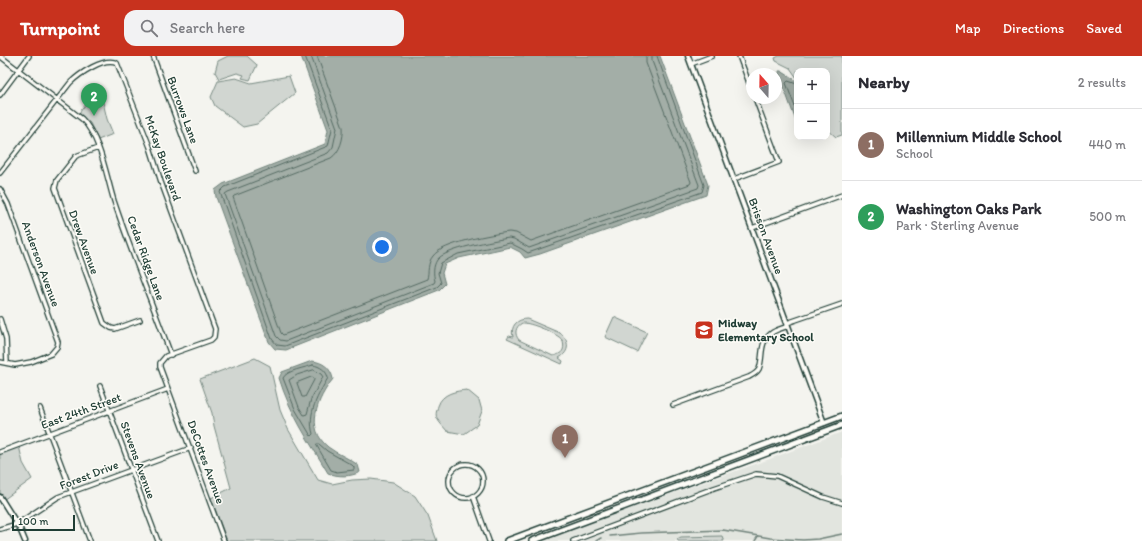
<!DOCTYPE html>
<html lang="en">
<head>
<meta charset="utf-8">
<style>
  body { margin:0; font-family:Itim,sans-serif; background:#f2f2f3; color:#2b2b33 }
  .controls { position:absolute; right:12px; top:12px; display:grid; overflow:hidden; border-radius:8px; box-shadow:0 4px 16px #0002 }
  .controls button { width:36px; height:36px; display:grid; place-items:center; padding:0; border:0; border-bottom:1px solid #e1e1e2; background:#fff; color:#2b2b33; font:20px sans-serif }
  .compass { position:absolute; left:746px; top:12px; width:36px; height:36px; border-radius:50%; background:#fff; box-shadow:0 4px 16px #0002; rotate:340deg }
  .scale { position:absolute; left:12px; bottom:10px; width:63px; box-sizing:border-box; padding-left:4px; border:2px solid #1f3d34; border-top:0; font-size:11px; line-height:14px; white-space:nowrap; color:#1f3d34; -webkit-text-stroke:3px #fdfcf7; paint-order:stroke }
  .you { position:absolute; left:382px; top:191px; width:14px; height:14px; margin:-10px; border:3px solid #fff; border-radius:50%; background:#1a73e8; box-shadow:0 0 0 6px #1a73e833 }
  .badge { display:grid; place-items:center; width:26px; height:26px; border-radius:50%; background:#c8321e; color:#fff; font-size:13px; font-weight:700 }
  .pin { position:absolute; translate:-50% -33px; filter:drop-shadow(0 1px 2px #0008) }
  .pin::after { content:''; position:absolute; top:21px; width:14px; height:12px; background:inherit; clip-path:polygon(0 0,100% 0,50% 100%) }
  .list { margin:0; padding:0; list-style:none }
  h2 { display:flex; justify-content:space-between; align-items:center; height:52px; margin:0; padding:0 16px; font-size:17px }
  h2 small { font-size:13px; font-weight:400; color:#7c7c81 }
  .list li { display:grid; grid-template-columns:26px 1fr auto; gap:12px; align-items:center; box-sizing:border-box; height:72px; padding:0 16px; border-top:1px solid #e1e1e2 }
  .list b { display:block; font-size:15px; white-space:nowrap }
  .list p { margin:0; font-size:13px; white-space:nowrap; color:#7c7c81 }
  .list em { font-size:13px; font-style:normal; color:#7c7c81 }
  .icon { flex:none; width:22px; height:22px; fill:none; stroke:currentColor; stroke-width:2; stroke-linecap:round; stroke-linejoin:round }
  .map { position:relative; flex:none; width:842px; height:485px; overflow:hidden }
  header { display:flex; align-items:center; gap:24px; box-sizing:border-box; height:56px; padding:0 20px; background:#c8321e; color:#fff }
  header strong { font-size:19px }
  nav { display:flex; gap:22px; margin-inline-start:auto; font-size:14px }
  .search { width:280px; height:36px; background:#f2f2f3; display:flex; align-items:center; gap:10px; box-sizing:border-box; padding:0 14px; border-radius:12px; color:#7c7c81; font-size:15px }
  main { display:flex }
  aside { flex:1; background:#fff }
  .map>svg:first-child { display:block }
</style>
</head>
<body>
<header>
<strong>Turnpoint</strong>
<div class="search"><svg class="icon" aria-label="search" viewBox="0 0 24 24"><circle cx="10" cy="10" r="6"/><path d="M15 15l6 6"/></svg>Search here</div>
<nav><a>Map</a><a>Directions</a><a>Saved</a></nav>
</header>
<main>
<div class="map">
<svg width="842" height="485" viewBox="0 0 842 485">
  <rect width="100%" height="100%" fill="#f4f4ef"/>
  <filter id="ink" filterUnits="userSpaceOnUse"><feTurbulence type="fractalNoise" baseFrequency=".025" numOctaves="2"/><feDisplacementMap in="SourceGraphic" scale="8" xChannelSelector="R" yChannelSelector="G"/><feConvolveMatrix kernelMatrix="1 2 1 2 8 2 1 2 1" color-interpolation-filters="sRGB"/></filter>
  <g filter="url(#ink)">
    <path fill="#e2e5df" d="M842 376V485H538L767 404Z"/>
    <path fill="#d1d6d1" stroke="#788a82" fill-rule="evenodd" d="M228 0H247L257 9 250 24 242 22 244 19 237 17 219 23 215 16 218 5Z
      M779 0H842V79L836 81 827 73V15H797V22L790 12 776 5 775 2Z
      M289 20 295 37 257 68 243 71 215 50 211 41 218 25 236 22 251 27Z
      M94 38 103 46 107 63 113 78 98 84 90 67 79 57Z
      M614 261 647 276 637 296 605 281Z
      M527 263 560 277C570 285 570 296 559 302L563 305 562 308 507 283 509 280 513 281C510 270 517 263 527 263ZM522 267C529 266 559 278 562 284 564 287 564 291 563 294 561 298 557 299 553 300L519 284C514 278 515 271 522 267Z
      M255 302 270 310 280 354 288 373 318 424 332 428 352 424 371 423 393 426 415 440 428 460 437 485H227L211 442 231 432 214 370 212 357 200 323Z
      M467 334 479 344 482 355 477 369 464 378 447 375C444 371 439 367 437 362 435 358 437 354 438 350 442 337 456 335 467 334Z
      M19 390 23 407 32 423 3 444 0 439V397Z
      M722 480 724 485H678L677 483 681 481Z"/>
    <path fill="#a3aea7" stroke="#6e8179" d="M301 0H660L708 129 706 139 540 198 525 202 520 196 510 191 459 202 445 208 442 217 445 228 439 234 286 294 275 293 269 286 216 141 215 134 223 128 325 88 328 74Z
      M779 15H781L797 25V68L780 21Z
      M312 305C323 306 331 312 333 323 317 343 305 372 328 391 337 398 349 402 358 409L360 416C351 421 338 421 328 417 309 385 290 358 279 322L282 316Z"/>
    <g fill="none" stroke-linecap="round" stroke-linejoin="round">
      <path stroke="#546a62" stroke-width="1" d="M305 0 332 73 328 90 225 131 220 136 272 283 277 289 285 290 437 231 441 227 438 217 441 207 458 198 510 187 522 193 528 197 702 136 704 129 657 0
        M311 0 337 72 333 91 328 97 228 136 225 138 276 280 280 284 286 285 434 227 435 225C433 218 433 210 437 204 444 193 495 184 509 182L514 183 529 192 698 132 699 129 652 5V0
        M317 0 343 71C344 82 340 96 331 102L234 140 233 141 281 277 283 279 427 223C429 216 427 207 433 200 442 187 493 178 509 176L516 177 531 185 690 128 691 126 646 7V0
        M797 28 788 25 786 27 797 56
        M313 309C320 310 327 315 328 322 318 339 307 357 313 378L311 380 295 353 283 322C287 314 305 312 313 309Z
        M314 314 321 318 323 321 311 343 307 358 304 359 299 351 289 324 297 319Z
        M312 321 314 322V324L305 341H302L297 327Z
        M317 388H319L327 395 352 409 354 411V414L337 416 331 414 317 390Z"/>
      <path stroke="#6e8179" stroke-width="1.5" d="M610 480 641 477 723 474 770 482 803 484 818 483 842 478
        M596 485 601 482
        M755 485 758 480"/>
      <defs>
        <path id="minor" d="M0 0 82 63C101 83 106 119 114 145 131 196 152 247 171 299
          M153 0 195 115
          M739 0 752 35
          M691 8 712 0
          M0 39 29 0
          M98 92 76 100 57 124 55 132 104 267 111 272 115 273 140 264
          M0 117 70 27C79 18 105 0 117 7L150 91 161 126 215 273 214 281 211 284 166 300 160 307V311L224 485
          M734 123 779 106 755 42
          M0 133 8 148 58 286 57 291 51 298 31 306 15 309 0 306
          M752 172 842 139
          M0 263 6 283 7 307
          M787 267 842 248
          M100 330 158 485
          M673 349 749 321C753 319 757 317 759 313 764 300 758 286 773 276 778 273 784 272 788 270
          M40 352 90 485
          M0 396 168 333
          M449 425a17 17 0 1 1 34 0a17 17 0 1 1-34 0Z
          M473 440 489 485
          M0 473 17 468 58 441 191 392
          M573 485 714 432 756 418 777 420 823 441 842 447"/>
        <path id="tertiary" d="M688 0 824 367
          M0 441 20 473 25 485"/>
        <path id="primary" d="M507 485 842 360
          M532 485 842 369"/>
      </defs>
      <use href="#minor" stroke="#1f3d34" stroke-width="6"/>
      <use href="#tertiary" stroke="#1f3d34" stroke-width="7"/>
      <use href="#primary" stroke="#1f3d34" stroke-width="8"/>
      <use href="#minor" stroke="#fdfcf7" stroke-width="3.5"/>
      <use href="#tertiary" stroke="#fdfcf7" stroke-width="4"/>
      <use href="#primary" stroke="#fdfcf7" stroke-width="5"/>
    </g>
  </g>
  <defs>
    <symbol id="school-square" viewBox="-11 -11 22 22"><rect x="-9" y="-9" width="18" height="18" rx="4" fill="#c8321e" stroke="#fdfcf7"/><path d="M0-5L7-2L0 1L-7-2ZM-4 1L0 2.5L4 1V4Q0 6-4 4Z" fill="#fff"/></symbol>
  </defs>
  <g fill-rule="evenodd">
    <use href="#school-square" x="693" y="263" width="22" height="22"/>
  </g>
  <g text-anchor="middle" stroke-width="3" stroke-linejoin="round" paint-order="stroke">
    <g font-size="12" fill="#1f3d34" stroke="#fdfcf7">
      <text transform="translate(183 54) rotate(70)" y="4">Burrows Lane</text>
      <text transform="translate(163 102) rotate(71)" y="4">McKay Boulevard</text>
      <text transform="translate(766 180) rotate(70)" y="4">Brisson Avenue</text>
      <text transform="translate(84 186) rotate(70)" y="4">Drew Avenue</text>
      <text transform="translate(146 202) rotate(70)" y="4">Cedar Ridge Lane</text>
      <text transform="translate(41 208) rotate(70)" y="4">Anderson Avenue</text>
      <text transform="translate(81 355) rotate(-20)" y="4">East 24th Street</text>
      <text transform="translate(138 404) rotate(70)" y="4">Stevens Avenue</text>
      <text transform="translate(206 406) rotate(70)" y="4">DeCottes Avenue</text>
      <text transform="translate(89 419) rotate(-21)" y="4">Forest Drive</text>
    </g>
    <g font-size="12" font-weight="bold" fill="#1f3d34" stroke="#fdfcf7" text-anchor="start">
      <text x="718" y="271">Midway<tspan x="718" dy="14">Elementary School</tspan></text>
    </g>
  </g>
</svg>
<div class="controls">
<button>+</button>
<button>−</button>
</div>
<svg class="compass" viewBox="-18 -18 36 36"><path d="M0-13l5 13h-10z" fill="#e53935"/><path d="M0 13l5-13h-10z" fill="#7c7c81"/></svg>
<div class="scale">100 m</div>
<div class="you"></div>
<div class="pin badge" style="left:565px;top:402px;background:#8d6e63">1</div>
<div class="pin badge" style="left:94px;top:60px;background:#2e9e5b">2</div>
</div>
<aside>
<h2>Nearby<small>2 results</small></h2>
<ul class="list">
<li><span class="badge" style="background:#8d6e63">1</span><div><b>Millennium Middle School</b><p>School</p></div><em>440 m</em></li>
<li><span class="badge" style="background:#2e9e5b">2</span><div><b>Washington Oaks Park</b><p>Park · Sterling Avenue</p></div><em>500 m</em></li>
</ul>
</aside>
</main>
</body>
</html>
